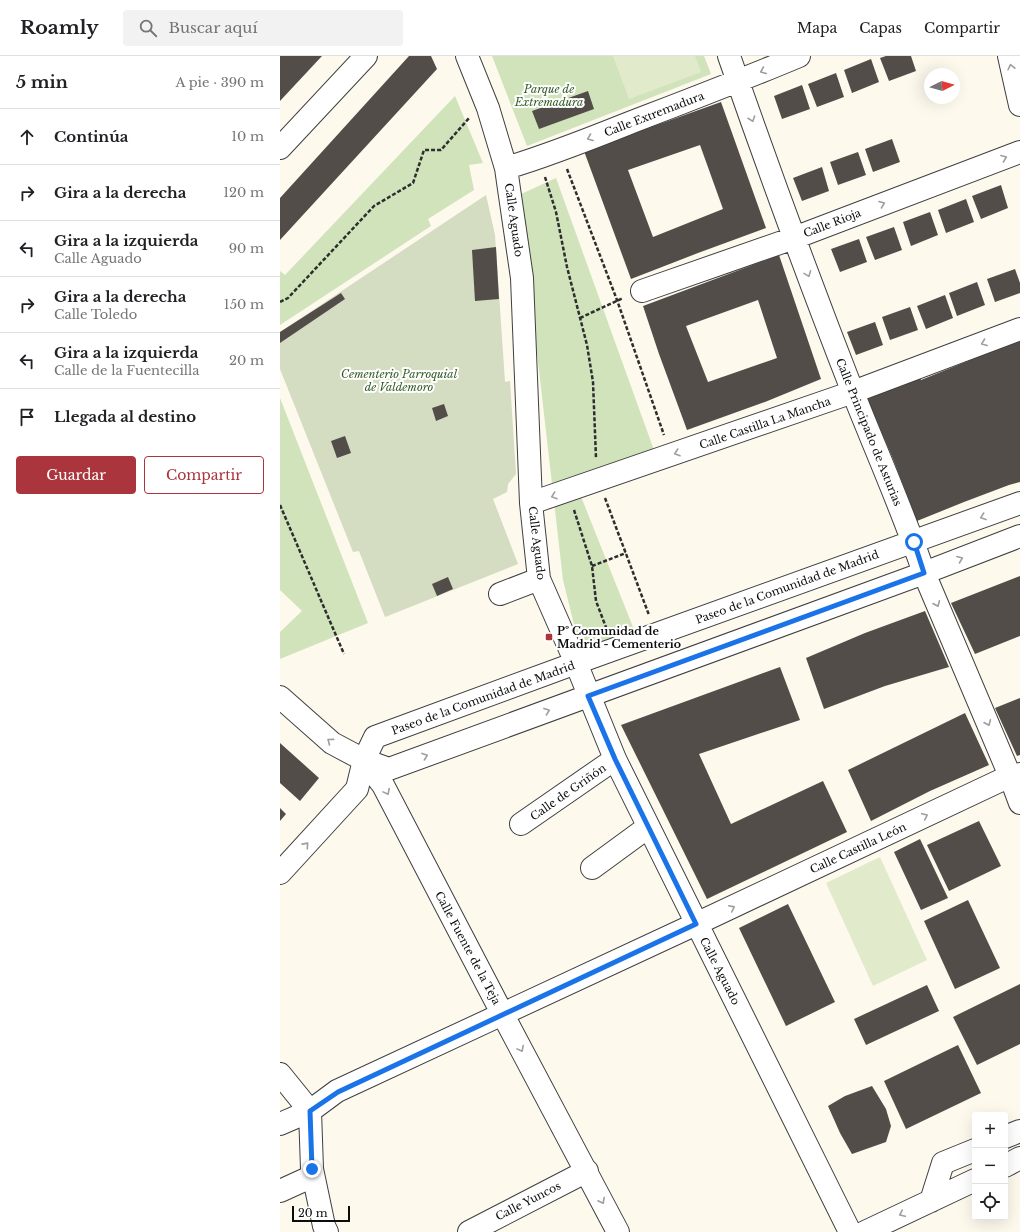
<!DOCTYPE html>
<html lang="es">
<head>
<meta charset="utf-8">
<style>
  body { margin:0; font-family:"Libre Baskerville",serif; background:#f2f2f2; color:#202124 }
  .controls { position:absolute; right:12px; bottom:12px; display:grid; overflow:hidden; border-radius:4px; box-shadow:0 4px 16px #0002 }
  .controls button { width:36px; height:36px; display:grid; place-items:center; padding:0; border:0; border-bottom:1px solid #e0e0e0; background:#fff; color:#202124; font:20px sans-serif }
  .compass { position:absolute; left:644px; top:12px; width:36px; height:36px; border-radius:50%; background:#fff; box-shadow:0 4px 16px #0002; rotate:85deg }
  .scale { position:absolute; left:12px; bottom:10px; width:58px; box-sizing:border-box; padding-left:4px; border:2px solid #0c0c0c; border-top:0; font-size:11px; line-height:14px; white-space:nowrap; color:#0c0c0c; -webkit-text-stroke:3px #fff; paint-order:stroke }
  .stop { position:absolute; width:12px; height:12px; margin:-9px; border:3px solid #1a73e8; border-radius:50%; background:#fff }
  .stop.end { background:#1a73e8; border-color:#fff; box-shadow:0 1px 4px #0008 }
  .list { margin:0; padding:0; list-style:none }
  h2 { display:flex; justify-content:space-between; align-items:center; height:52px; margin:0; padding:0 16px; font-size:17px }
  h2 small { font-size:13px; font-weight:400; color:#757577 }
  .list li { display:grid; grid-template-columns:26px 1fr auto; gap:12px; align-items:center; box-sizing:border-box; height:56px; padding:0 16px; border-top:1px solid #e0e0e0 }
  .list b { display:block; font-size:15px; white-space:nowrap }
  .list p { margin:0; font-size:13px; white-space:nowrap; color:#757577 }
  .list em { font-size:13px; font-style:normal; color:#757577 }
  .actions { display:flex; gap:8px; padding:12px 16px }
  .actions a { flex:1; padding:9px 0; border:1px solid #ab353c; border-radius:4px; text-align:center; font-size:14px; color:#ab353c }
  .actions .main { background:#ab353c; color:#fff }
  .icon { flex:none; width:22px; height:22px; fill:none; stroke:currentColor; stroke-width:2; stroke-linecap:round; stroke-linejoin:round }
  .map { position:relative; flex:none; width:740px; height:1176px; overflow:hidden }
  header { display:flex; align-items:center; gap:24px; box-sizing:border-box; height:56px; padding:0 20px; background:#fff; border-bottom:1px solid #e0e0e0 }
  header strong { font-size:19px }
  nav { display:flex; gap:22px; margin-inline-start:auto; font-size:14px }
  .search { width:280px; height:36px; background:#f2f2f2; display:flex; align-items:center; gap:10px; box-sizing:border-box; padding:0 14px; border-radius:4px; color:#757577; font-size:15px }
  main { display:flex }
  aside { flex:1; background:#fff }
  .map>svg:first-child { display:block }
</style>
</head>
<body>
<header>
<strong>Roamly</strong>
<div class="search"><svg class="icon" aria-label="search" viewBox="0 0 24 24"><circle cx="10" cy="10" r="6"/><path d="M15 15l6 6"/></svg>Buscar aquí</div>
<nav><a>Mapa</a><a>Capas</a><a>Compartir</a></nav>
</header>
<main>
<aside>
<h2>5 min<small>A pie · 390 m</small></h2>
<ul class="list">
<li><svg class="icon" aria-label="ahead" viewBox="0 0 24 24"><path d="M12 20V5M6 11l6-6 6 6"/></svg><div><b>Continúa</b></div><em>10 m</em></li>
<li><svg class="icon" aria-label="right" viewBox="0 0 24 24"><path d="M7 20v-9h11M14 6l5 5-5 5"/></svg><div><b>Gira a la derecha</b></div><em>120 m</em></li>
<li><svg class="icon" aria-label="left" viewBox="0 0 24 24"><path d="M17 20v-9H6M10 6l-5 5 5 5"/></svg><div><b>Gira a la izquierda</b><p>Calle Aguado</p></div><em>90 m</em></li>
<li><svg class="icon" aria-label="right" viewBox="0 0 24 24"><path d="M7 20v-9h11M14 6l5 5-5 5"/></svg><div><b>Gira a la derecha</b><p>Calle Toledo</p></div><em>150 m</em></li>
<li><svg class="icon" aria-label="left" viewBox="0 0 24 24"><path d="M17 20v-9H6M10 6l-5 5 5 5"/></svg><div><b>Gira a la izquierda</b><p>Calle de la Fuentecilla</p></div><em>20 m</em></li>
<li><svg class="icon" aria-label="arrive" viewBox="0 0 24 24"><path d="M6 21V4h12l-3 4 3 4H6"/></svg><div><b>Llegada al destino</b></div></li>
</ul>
<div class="actions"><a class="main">Guardar</a><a>Compartir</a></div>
</aside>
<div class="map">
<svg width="740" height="1176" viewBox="0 0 740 1176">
  <rect width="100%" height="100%" fill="#fdf9ed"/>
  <path fill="#d0e3bb" d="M212 0H424L431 18 247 90Z
    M175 40 203 107 189 109 194 134 148 163 151 170 0 269V215L5 219Z
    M276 122 375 397 294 423 355 576 301 597 283 524 239 139Z
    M0 342 88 567 0 603V576L22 555 0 534Z"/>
  <path fill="#d4dcc1" d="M206 139 215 179 225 326 230 325 236 418 228 428 227 436 213 443 238 508 105 561 79 495 73 496 0 313V276Z"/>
  <path fill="#e1ebcb" d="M333 0H415L421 16 349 43Z
    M600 801 647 904 593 930 546 827Z"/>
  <path fill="#534d4a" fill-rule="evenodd" d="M0 0H42L0 45Z
    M129 0H151L157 13 0 184V142Z
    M606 0H631L636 15 609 25 600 2Z
    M591 3 599 26 572 37 564 14Z
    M556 17 564 41 537 51 528 28Z
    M522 29 530 53 502 63 494 40Z
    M308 35 314 53 259 73 252 55Z
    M441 46 486 172 418 197 351 223 304 95ZM420 89 443 153 373 181 348 114Z
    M612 83 620 106 593 116 585 93Z
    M578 96 586 119 558 129 550 106Z
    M542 111 549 135 522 145 513 122Z
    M721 129 728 152 701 163 692 140Z
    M686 143 694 166 666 177 658 154Z
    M650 156 658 179 631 190 623 166Z
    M614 171 622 194 595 204 586 181Z
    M579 183 587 206 560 216 551 193Z
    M216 191 219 243 195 245 192 194Z
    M499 199 541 323 485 346 407 374 379 298 363 250ZM478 244 497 302 428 326 406 270Z
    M735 213 740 227V237L715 246 707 223Z
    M697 226 705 249 677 260 669 237Z
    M61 237 65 243 0 287V276Z
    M665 239 673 262 646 273 637 250Z
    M630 251 638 274 610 284 602 261Z
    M595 266 603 289 576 299 567 276Z
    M740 284V426L729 429 684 446 637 465 613 403 586 340 640 320 641 324Z
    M164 348 168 360 156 365 152 352Z
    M65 380 71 397 57 402 51 385Z
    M740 520V580L695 598 671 547Z
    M168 521 173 533 157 540 152 528Z
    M645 555 669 611 605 630 544 653 526 602 585 577Z
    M500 611 520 664 419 698 451 768 543 725 567 776 427 843 341 669Z
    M740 642V699L737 700 715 652Z
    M685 657 709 709 650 735 591 765 568 714Z
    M0 687 39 722 20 745 0 727Z
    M0 752 6 758 0 765Z
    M699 765 721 810 669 835 647 789Z
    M640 783 668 842 641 854 614 796Z
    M688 844 720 912 675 933 644 865Z
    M508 848 555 946 506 970 459 872Z
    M740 928V988L697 1009 673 961Z
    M647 929 659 955 586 989 574 963Z
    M678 989 701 1037 626 1073 604 1025Z
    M592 1030 606 1053 611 1070 606 1086 572 1098 560 1077 548 1050 565 1040Z"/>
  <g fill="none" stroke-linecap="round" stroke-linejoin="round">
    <defs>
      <path id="minor" d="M187 0 208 52 226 112 229 133 242 222 251 447 259 523 296 607 335 703 570 1176
        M449 0C488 112 529 224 572 334 596 395 623 455 644 517L730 720 740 747
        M729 0 740 49
        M0 92 86 0
        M226 112C267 100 307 84 347 68 404 46 462 24 519 0
        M362 235 514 182 740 96
        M251 447 573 336 740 273
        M740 447 296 607 95 681 84 704 109 713 644 517 740 480
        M220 538 259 523
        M0 641 52 687 84 704 103 729 223 959 338 1176
        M241 768 335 703
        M312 812 368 771
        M0 817 77 733 84 704
        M0 1018 30 1055 32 1113 44 1170 47 1176
        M0 1068 30 1055 57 1035 416 868 730 720 740 718
        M725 1081 740 1075
        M725 1110 740 1102
        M0 1135 33 1120
        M651 1145 663 1107 695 1094
        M189 1176 307 1115
        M585 1176 695 1124"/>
    </defs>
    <use href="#minor" stroke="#3f3f3f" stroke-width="24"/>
    <path stroke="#2e2e2e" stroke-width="2.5" stroke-dasharray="4 2" stroke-linecap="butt" d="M287 113 337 244 384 379
      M265 121 276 156 287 211 307 289 313 326 316 402
      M0 246 8 242 94 150 133 127 144 94H161L190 61
      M300 262 343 242
      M325 442 369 559
      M0 449 64 598
      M294 454 312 510 316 545 327 574
      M312 510 346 497"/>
    <use href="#minor" stroke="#fff" stroke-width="22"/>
  </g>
  <defs><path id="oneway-chevron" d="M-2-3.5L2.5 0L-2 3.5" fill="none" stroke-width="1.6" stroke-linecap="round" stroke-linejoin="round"/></defs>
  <g stroke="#9e9e9e">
    <use href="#oneway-chevron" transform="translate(731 11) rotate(-103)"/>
    <use href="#oneway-chevron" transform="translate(483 15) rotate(157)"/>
    <use href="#oneway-chevron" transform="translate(472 63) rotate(71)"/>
    <use href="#oneway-chevron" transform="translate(310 82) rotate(159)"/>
    <use href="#oneway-chevron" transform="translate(724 102) rotate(-21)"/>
    <use href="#oneway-chevron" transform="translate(602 148) rotate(-21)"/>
    <use href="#oneway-chevron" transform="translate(528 218) rotate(69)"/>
    <use href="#oneway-chevron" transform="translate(704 287) rotate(159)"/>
    <use href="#oneway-chevron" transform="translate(397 397) rotate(161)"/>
    <use href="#oneway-chevron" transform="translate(274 440) rotate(161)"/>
    <use href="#oneway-chevron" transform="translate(703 461) rotate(160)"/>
    <use href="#oneway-chevron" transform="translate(680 503) rotate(-21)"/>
    <use href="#oneway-chevron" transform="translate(657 548) rotate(67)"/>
    <use href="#oneway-chevron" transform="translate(267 655) rotate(-20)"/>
    <use href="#oneway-chevron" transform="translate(708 667) rotate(67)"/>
    <use href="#oneway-chevron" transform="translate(50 685) rotate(-143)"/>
    <use href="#oneway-chevron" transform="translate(145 700) rotate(-20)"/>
    <use href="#oneway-chevron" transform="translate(107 736) rotate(62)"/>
    <use href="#oneway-chevron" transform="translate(645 760) rotate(-25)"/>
    <use href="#oneway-chevron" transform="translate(26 789) rotate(-48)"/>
    <use href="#oneway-chevron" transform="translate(452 852) rotate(-26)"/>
    <use href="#oneway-chevron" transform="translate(241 993) rotate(62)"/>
    <use href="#oneway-chevron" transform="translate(322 1145) rotate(63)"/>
    <use href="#oneway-chevron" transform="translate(622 1158) rotate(155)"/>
  </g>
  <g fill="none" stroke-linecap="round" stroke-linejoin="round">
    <path stroke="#1a73e8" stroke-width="5" d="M32 1113 30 1055 58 1036 416 868 335 703 308 640 644 517 634 486"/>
  </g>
  <rect fill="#ab353c" stroke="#fff" stroke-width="1.5" x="265" y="577" width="8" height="8" rx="2"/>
  <g text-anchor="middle" stroke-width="4" stroke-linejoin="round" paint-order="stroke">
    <g font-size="11" font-style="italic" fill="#315b24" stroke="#fff">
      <text x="269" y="37">Parque de<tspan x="269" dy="13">Extremadura</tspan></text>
      <text x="119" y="322">Cementerio Parroquial<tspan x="119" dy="13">de Valdemoro</tspan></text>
    </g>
    <g font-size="11" fill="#0c0c0c" stroke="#fff">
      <text transform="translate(374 58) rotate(-21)" y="4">Calle Extremadura</text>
      <text transform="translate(234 164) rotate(82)" y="4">Calle Aguado</text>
      <text transform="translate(552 167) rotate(-21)" y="4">Calle Rioja</text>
      <text transform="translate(485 367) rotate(-19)" y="4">Calle Castilla La Mancha</text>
      <text transform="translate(589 376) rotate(68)" y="4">Calle Principado de Asturias</text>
      <text transform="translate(257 487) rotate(83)" y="4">Calle Aguado</text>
      <text transform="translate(507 531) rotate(-20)" y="4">Paseo de la Comunidad de Madrid</text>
      <text transform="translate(203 642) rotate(-20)" y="4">Paseo de la Comunidad de Madrid</text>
      <text transform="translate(288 736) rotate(-35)" y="4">Calle de Griñón</text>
      <text transform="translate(578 792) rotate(-25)" y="4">Calle Castilla León</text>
      <text transform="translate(188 892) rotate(62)" y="4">Calle Fuente de la Teja</text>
      <text transform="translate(440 915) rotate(63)" y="4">Calle Aguado</text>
      <text transform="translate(248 1145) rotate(-27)" y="4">Calle Yuncos</text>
    </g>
    <g font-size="11" font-weight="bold" fill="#0c0c0c" stroke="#fff" text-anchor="start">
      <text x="277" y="579">Pº Comunidad de<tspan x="277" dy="13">Madrid - Cementerio</tspan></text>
    </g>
  </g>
</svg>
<div class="controls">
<button>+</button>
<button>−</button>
<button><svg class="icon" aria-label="locate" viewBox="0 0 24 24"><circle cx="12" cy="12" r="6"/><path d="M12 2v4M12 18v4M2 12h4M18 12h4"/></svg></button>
</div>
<svg class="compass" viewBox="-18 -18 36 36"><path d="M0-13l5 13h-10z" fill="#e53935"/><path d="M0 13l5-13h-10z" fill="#757577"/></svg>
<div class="scale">20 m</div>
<div class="stop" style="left:634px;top:486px"></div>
<div class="stop end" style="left:32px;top:1113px"></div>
</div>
</main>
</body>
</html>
